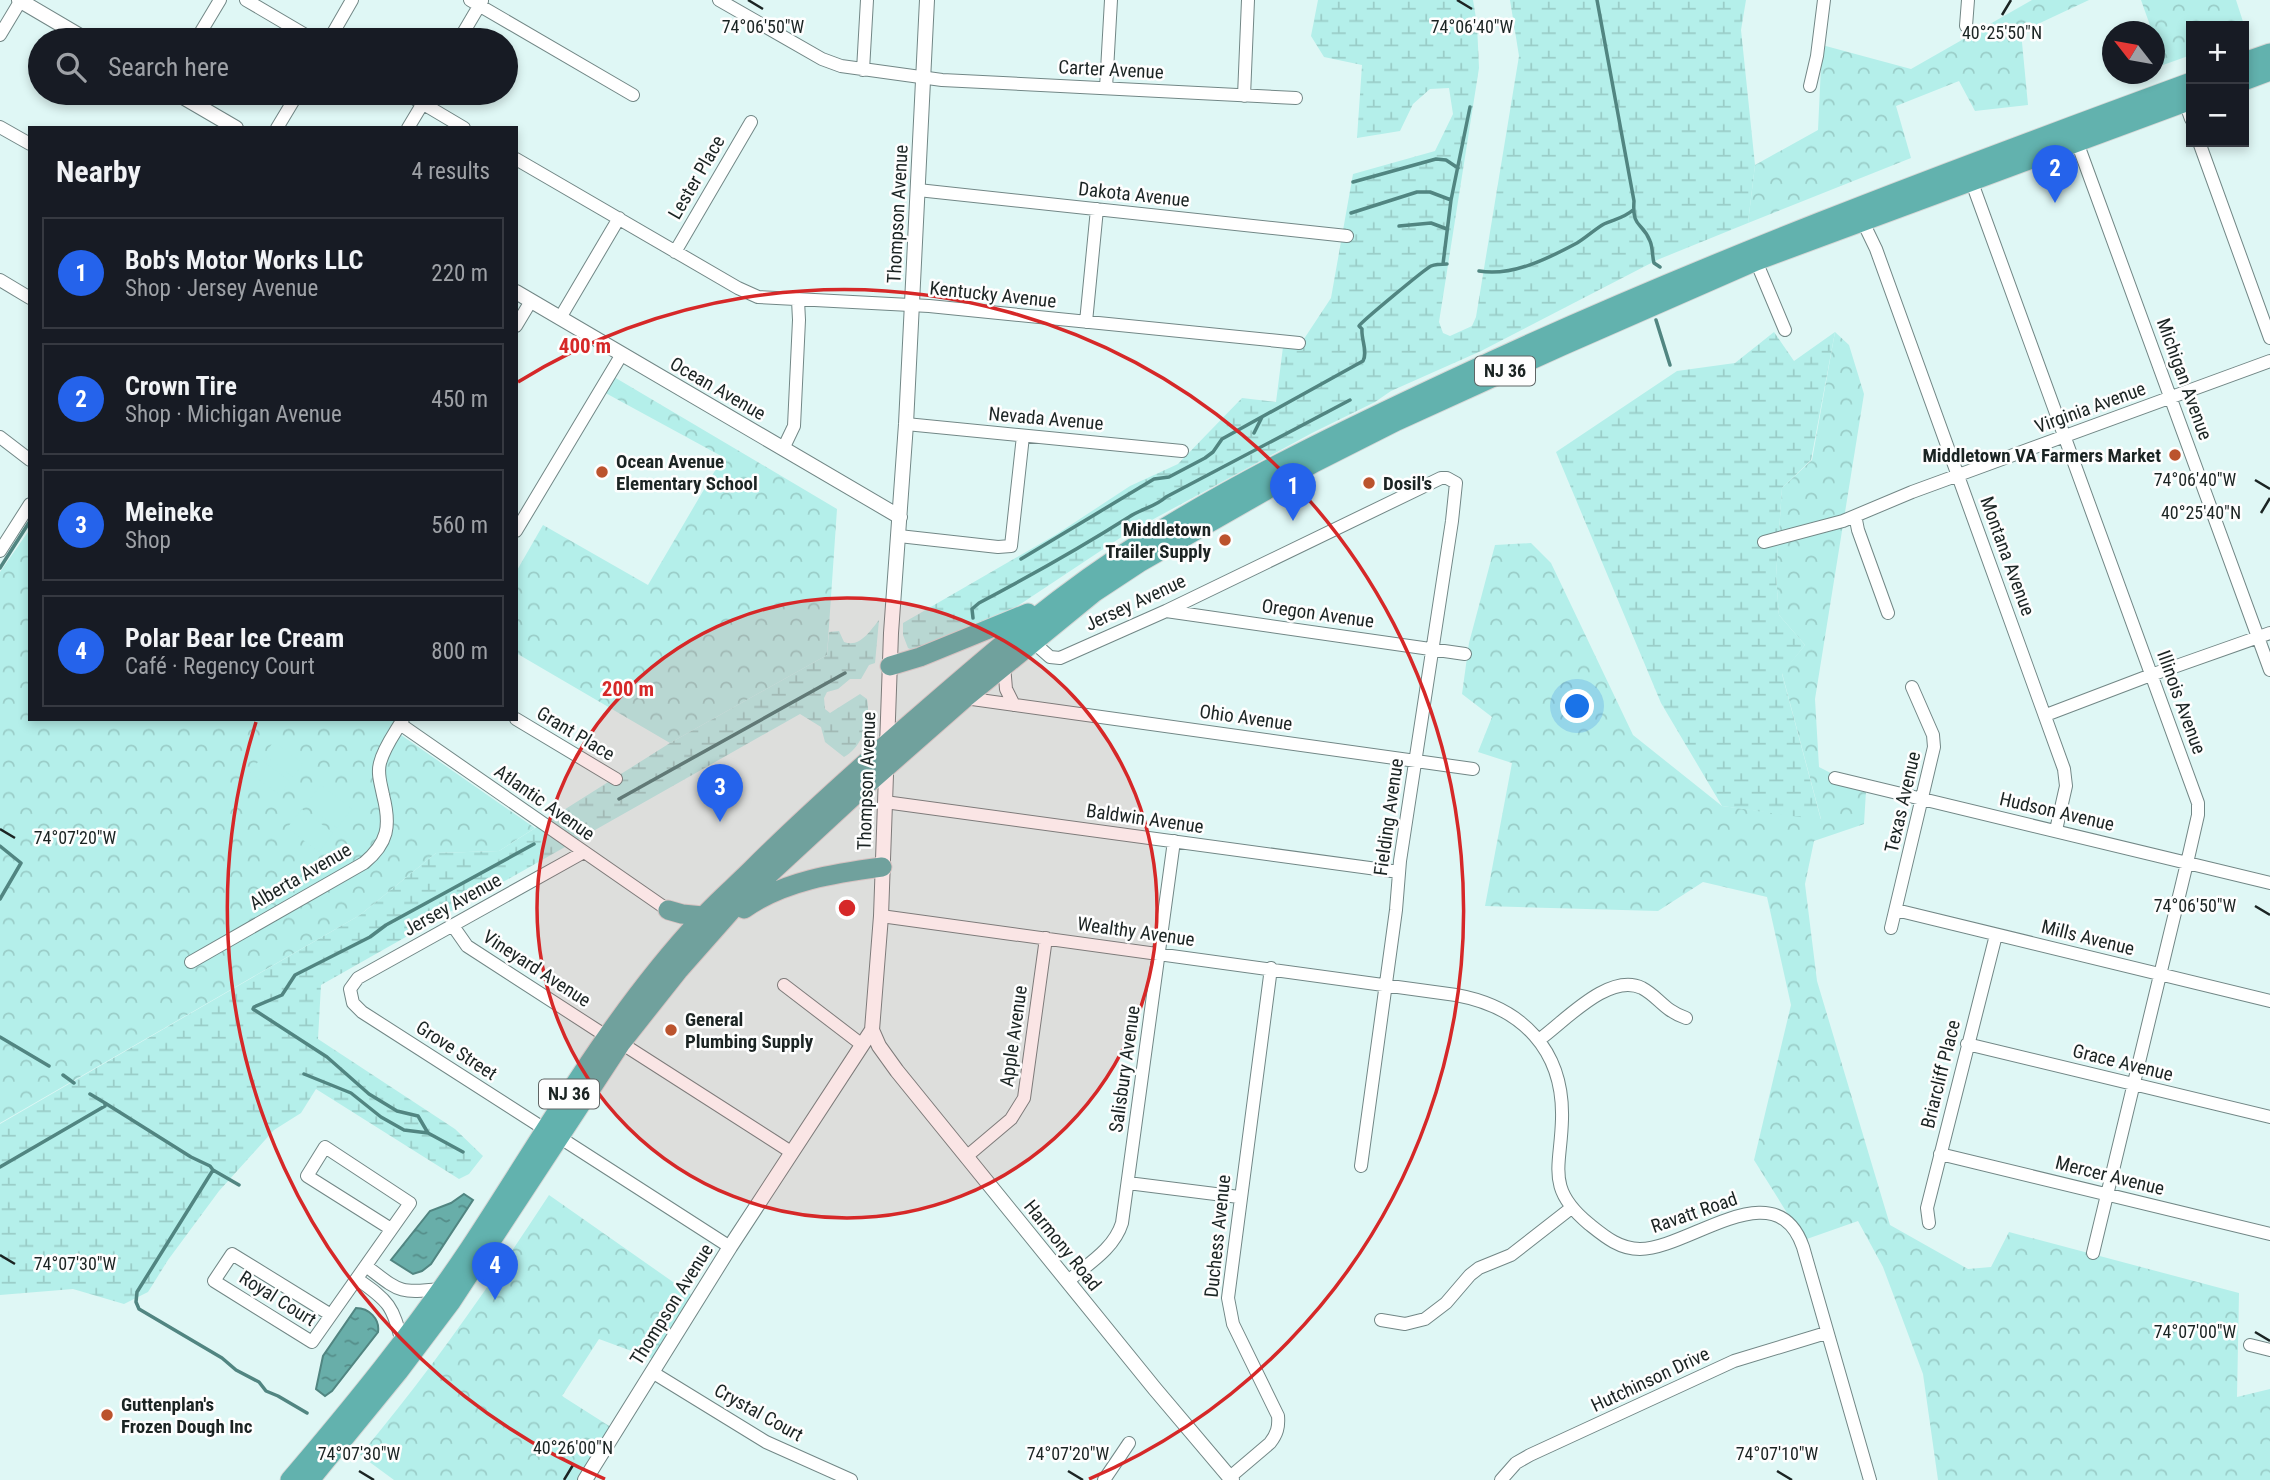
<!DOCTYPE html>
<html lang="en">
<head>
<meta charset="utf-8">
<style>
  body { margin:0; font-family:"Roboto Condensed",sans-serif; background:#20242c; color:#f1f3f6 }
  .controls { position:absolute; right:21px; top:21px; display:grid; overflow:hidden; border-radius:0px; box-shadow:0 4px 10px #0003 }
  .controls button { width:63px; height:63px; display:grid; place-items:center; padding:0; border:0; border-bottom:2px solid #363941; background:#171b24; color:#f1f3f6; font:35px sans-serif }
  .compass { position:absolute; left:2102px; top:21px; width:63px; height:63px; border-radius:50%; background:#171b24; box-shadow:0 4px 10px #0003; rotate:301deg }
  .you { position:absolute; left:1578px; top:707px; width:24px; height:24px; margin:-18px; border:5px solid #fff; border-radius:50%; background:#1a73e8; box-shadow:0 0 0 10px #1a73e833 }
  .badge { display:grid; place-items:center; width:46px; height:46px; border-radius:50%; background:#2563eb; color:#fff; font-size:23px; font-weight:700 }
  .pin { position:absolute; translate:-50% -58px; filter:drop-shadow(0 2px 4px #0008) }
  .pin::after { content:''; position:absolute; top:37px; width:24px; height:21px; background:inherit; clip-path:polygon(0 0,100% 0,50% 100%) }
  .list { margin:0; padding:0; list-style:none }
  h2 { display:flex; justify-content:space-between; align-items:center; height:91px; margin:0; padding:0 28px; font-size:30px }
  h2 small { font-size:23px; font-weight:400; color:#9ea1a6 }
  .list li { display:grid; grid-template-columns:46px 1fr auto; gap:21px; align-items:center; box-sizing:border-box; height:112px; margin:0 14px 14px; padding:0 14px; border:2px solid #363941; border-radius:0px }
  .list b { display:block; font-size:26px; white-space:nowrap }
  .list p { margin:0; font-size:23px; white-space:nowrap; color:#9ea1a6 }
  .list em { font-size:23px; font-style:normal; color:#9ea1a6 }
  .icon { flex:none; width:38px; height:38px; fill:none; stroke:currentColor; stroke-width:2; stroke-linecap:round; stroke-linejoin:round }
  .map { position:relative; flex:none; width:2270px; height:1480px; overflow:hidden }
  .search { position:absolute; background:#171b24; box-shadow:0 4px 10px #0003; left:28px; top:28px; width:490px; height:77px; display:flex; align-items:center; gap:18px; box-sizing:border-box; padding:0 24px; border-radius:38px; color:#9ea1a6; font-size:26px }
  .panel { position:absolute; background:#171b24; box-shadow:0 4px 10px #0003; left:28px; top:126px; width:490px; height:595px; border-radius:0px }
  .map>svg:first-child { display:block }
</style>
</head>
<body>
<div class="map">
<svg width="2270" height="1480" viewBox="0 0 2270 1480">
  <defs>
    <pattern id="forest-crowns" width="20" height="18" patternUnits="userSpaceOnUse" patternTransform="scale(1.75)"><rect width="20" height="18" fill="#b4efea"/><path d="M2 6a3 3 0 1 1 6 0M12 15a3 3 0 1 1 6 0" fill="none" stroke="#9acdc8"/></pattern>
    <pattern id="wetland-marsh" width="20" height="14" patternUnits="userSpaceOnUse" patternTransform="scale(1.75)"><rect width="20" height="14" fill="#b4efea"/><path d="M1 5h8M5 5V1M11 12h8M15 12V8" fill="none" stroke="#9acdc8"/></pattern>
    <pattern id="water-ripples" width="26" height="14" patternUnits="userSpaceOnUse" patternTransform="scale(1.75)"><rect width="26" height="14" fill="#68aea9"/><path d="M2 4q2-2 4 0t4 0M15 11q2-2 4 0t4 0" fill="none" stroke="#558d89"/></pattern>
  </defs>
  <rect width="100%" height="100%" fill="#dff7f5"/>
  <path fill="url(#forest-crowns)" d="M2032 0H2089L2021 32 2028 105 1975 111 1959 81 1896 106 1911 158 1748 223 1755 165 1818 130 1822 45 1911 69Z
    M2141 0H2236L2247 34 2244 36V26H2191V55L2163 65 2155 40 2154 32 2152 31Z
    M1835 332 1849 345 1864 394 1815 699 1819 767 1866 791 1864 824 1814 841 1805 884 1817 981 1890 1225 1968 1269 1991 1267 2009 1232 2239 1293 2237 1397 2270 1389V1480H1938L1923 1374 1883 1267 1858 1221 1804 1240 1754 1160 1791 1005 1767 897 1703 882 1658 911 1485 906 1512 763 1478 752 1492 717 1462 694 1469 643 1495 545 1531 543 1551 563 1633 735 1722 806 1821 819 1782 673 1805 645 1779 615 1776 576 1782 488 1812 460Z
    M609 374 837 509 827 655 670 743 516 653V572L543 525 648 585 723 457 600 390Z
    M30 529V719H395L391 728 535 828 499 851 436 853 360 915 0 1123V572Z
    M549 1195 693 1296 656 1360 599 1339 562 1396 617 1431 587 1480H394L360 1455C430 1372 490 1285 549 1195Z"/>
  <path fill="url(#wetland-marsh)" d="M1318 0H1473L1477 24 1479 68 1439 322 1443 333 1450 336 1472 326 1476 317 1519 56 1510 0H1746L1741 30 1755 165 1748 223 1657 260 1481 351 1391 391 1375 402 1312 433 1126 534 1007 613 985 624 912 650 908 648 903 635V623L1057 534 1130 486 1178 464 1242 398 1276 402 1283 347 1298 348 1331 298 1353 174 1435 151 1453 114 1449 88 1430 89 1413 104 1400 131 1357 138 1362 65 1324 57 1311 36Z
    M1774 332 1794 361 1835 332 1811 460 1782 488 1776 576 1779 615 1805 645 1782 674 1821 820 1722 806 1661 703 1556 452 1677 371 1735 363Z
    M879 620 875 663 869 665 861 679H850L838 689 827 692 824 698 825 709 830 713 860 694 867 699C871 719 863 747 844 757L825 742 821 727 800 714 321 985 318 1039 455 1129 483 1156 469 1174 459 1179 316 1089 301 1113 274 1130 219 1191 168 1260 148 1292 124 1304 73 1289 0 1295V1124L360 915 436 853 499 851 670 743 827 655 829 632 839 631 844 642C860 648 870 631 879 620Z"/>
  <path fill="#b4efea" d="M274 741 303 764 293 777 264 755Z
    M260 759 290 781 280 795 250 773Z
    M321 785 352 809 337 828 306 804Z
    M302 809 333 833 319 852 287 828Z"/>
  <path fill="url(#water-ripples)" stroke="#518581" stroke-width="2" d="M464 1194 473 1200 431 1264 422 1271 413 1274 391 1260 430 1211 451 1203Z
    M356 1308C369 1308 380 1319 378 1332L332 1391 325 1396 316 1389 323 1356Z"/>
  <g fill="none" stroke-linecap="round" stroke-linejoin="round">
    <path stroke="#518581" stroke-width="3.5" d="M1597 0 1634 201C1632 229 1642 221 1650 241 1653 248 1652 256 1654 263L1660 267
      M1353 182 1436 159 1446 160 1458 168
      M1351 213 1417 192H1430L1451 200
      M1399 226 1431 223 1447 229
      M1443 264 1451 200 1470 107
      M1479 271C1512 277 1549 258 1577 243 1587 237 1595 229 1604 224 1615 219 1624 218 1633 210
      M1656 320 1670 365
      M1254 433 1262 417
      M1021 559 1154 479 1169 477 1205 458 1213 452 1222 439 1363 361C1368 352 1361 339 1362 329L1359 326C1361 322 1425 269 1431 266 1436 264 1442 264 1447 264
      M0 568 30 521
      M973 618 972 609 979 603C1030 576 1080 548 1129 517 1141 509 1155 507 1166 497L1350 400
      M619 799 845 673
      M0 846 21 863 0 899
      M0 1037 49 1066
      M304 1074 351 1093 381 1117 404 1130 428 1133
      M63 1075 74 1083
      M105 1103 191 1157 210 1166 213 1170 137 1292 136 1302 139 1309 222 1358 236 1370 259 1382 266 1391 278 1396 307 1413
      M463 1152 428 1133 418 1116 397 1111 369 1094 327 1057 253 1009 254 1007 282 995 295 975 370 937 386 925 534 844
      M0 1167 105 1106V1103L90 1094
      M213 1170 239 1185"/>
    <defs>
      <path id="minor" d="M246 0 314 40
        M470 0 633 95
        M719 0 822 59 841 66 942 80 1296 98
        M1966 26 1968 0
        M0 35 21 0
        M196 40 220 0
        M329 40 352 0
        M459 40 482 1
        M863 70 867 0
        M1810 86 1817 56 1824 0
        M1106 88 1111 0
        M405 93 464 128
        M1244 96 1248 0
        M2185 102 2191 119
        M0 127 30 144
        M277 128 298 93
        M408 128 429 93
        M2077 142 2270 670
        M2199 142 2270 338
        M516 159 738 288 758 297 929 306 1299 343
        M1971 180 2198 803V815L2187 863 2093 1253
        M918 190 1347 236
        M1862 220 1876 249 2064 769 2066 786 2056 830
        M675 252 751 122
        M1756 261 1785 330
        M0 280 30 298
        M560 318 619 218
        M1086 322 1097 209
        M516 326 531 301
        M906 424 1182 451
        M0 437 30 460
        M783 449 794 426 799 320 798 300
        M1858 515 1856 520 1858 530 1888 613
        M516 531 622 354
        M899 536 998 547 1011 546 1023 436
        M1764 542 1843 521 1912 492 2270 361
        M0 551 30 504
        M1166 611 1465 654
        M1033 642 1050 657 1060 658 1166 611 1441 478H1447L1456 483 1452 521 1400 861 1396 910 1361 1166
        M1004 665 1006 689 1014 705
        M965 698 1473 769
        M2046 715 2151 675 2270 633
        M516 719 616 779
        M400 724 668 910
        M1835 778 2270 883
        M885 802 1399 872
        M1896 910 2270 1001
        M881 916 1456 995C1522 1007 1564 1050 1562 1119 1561 1167 1545 1188 1589 1224 1604 1236 1619 1249 1640 1249 1689 1249 1776 1169 1803 1247L1870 1480
        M453 926 467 946 606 1036
        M1891 928 1934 747 1933 735 1912 687
        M191 962 364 863C388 843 391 826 383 795 381 784 377 774 380 763 384 747 395 733 403 719
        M784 985 861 1044
        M1540 1039C1565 1021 1609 972 1642 988 1659 997 1663 1010 1686 1018
        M621 1043 791 1152
        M1967 1044 2270 1117
        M546 1130 362 1012 353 1003 350 989 358 978 584 852
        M559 1137 730 1247
        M1940 1154 2270 1234
        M966 1157 1011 1119 1024 1098 1046 938
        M1128 1183 1239 1197
        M1929 1223 1927 1208 1996 935
        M366 1266C399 1291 398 1294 440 1289
        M357 1279C389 1301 393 1306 402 1343
        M1068 1281C1088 1264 1114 1249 1122 1223L1174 841
        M331 1315 232 1254 214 1281 312 1342 410 1203 325 1147 307 1176 391 1229
        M1381 1320 1405 1324 1425 1319 1446 1303 1470 1275 1479 1268 1511 1255 1570 1209
        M2250 1345 2270 1350
        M652 1372 766 1442 851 1480
        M1230 1477 1270 1443C1277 1434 1279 1427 1278 1416L1233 1324 1228 1298 1271 968
        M1104 1480 1129 1443
        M1501 1480 1516 1463 1530 1455 1734 1361 1826 1333"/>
      <path id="tertiary" d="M19 0 87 40
        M176 93 236 128
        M516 292 900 517
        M872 1030 879 1046 897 1071 1155 1389 1232 1480
        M585 1480 730 1247 872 1030 881 916 891 633 906 424 927 0"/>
      <path id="trunk" d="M2244 62 2270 53
        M2244 81 2270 71
        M890 666 920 657 1028 613
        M744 909C783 881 836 873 882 867
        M668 910 682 914 703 916
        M290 1480C353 1406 415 1330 469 1249 543 1137 608 1019 700 920 716 902 735 886 752 869 804 817 858 769 913 721 989 655 1058 594 1143 541 1243 478 1350 427 1457 377 1696 265 1943 173 2191 82
        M310 1480 399 1371 451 1302 621 1043 678 971 739 902 857 793 965 698 1095 592 1139 563 1314 463 1397 421 1562 346 1756 261 2191 100"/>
    </defs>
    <use href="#minor" stroke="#728786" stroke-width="14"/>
    <use href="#tertiary" stroke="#728786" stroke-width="16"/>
    <use href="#trunk" stroke="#d6d8d7" stroke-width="21"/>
    <use href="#minor" stroke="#fff" stroke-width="12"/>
    <use href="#tertiary" stroke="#fff" stroke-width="14"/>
    <use href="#trunk" stroke="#62b2ae" stroke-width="19"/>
  </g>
  <path fill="none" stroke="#1b2423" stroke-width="2.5" d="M748 0 763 9M1457 0 1472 9M2002 15 2011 0M2255 480 2270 489M2261 513 2270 498M0 829 15 838M2255 906 2270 915M0 1255 15 1264M2255 1332 2270 1341M359 1471 374 1480M1068 1471 1083 1480M1777 1471 1792 1480M564 1480 573 1465"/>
  <circle cx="847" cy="908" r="310" fill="#d62828" fill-opacity=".12"/>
  <g fill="none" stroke="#d62828" stroke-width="3.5">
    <circle cx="847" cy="908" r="310"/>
    <path d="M605 1479A620 620 0 0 1 256 722M518 382A620 620 0 1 1 1089 1479"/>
  </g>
  <g fill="#bb532d" stroke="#fefefe" stroke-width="2.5">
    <circle cx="2175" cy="455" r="7"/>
    <circle cx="602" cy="472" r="7"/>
    <circle cx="1369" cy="483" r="7"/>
    <circle cx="1225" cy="540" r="7"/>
    <circle cx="671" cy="1030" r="7"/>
    <circle cx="107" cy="1415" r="7"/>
  </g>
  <g text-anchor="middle" stroke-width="5" stroke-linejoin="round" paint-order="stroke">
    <g fill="#fefefe" stroke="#5f6565" stroke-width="2">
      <rect x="1475" y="356.5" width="60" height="29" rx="5"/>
      <rect x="539" y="1079.5" width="60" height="29" rx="5"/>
    </g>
    <g font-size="18" font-weight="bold" fill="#1b2423">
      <text x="1505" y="377">NJ 36</text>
      <text x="569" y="1100">NJ 36</text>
    </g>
    <g font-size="19" fill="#1b2423" stroke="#fefefe">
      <text transform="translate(1111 69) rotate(3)" y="7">Carter Avenue</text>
      <text transform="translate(696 177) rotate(-60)" y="7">Lester Place</text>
      <text transform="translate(1134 194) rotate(6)" y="7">Dakota Avenue</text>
      <text transform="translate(897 214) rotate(-87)" y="7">Thompson Avenue</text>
      <text transform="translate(993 294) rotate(6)" y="7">Kentucky Avenue</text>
      <text transform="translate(2185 379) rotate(70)" y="7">Michigan Avenue</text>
      <text transform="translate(718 388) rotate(30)" y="7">Ocean Avenue</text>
      <text transform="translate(2090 407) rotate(-20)" y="7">Virginia Avenue</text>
      <text transform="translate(1046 418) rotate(5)" y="7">Nevada Avenue</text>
      <text transform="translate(2008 556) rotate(70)" y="7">Montana Avenue</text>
      <text transform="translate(1135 602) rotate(-25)" y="7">Jersey Avenue</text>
      <text transform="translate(1318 613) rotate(8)" y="7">Oregon Avenue</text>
      <text transform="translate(2182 702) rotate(70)" y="7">Illinois Avenue</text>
      <text transform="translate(1246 717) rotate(8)" y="7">Ohio Avenue</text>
      <text transform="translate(576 733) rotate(31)" y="7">Grant Place</text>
      <text transform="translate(866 781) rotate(-88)" y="7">Thompson Avenue</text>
      <text transform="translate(545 802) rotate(35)" y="7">Atlantic Avenue</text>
      <text transform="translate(1902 802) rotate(-77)" y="7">Texas Avenue</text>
      <text transform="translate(2057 811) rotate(13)" y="7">Hudson Avenue</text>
      <text transform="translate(1388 817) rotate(-82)" y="7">Fielding Avenue</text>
      <text transform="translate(1145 818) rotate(8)" y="7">Baldwin Avenue</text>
      <text transform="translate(300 876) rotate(-30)" y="7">Alberta Avenue</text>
      <text transform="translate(452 904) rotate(-29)" y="7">Jersey Avenue</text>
      <text transform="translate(1136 931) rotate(8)" y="7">Wealthy Avenue</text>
      <text transform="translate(2088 937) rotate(14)" y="7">Mills Avenue</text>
      <text transform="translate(537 968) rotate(33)" y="7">Vineyard Avenue</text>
      <text transform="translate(1013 1036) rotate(-82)" y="7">Apple Avenue</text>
      <text transform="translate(457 1050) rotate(33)" y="7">Grove Street</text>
      <text transform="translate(2123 1062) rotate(14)" y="7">Grace Avenue</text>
      <text transform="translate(1124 1069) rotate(-82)" y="7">Salisbury Avenue</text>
      <text transform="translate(1940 1074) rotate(-76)" y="7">Briarcliff Place</text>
      <text transform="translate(2110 1175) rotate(14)" y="7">Mercer Avenue</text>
      <text transform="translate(1694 1212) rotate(-19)" y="7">Ravatt Road</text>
      <text transform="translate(1217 1236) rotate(-84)" y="7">Duchess Avenue</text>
      <text transform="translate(1063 1245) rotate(51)" y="7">Harmony Road</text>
      <text transform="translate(278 1298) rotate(32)" y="7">Royal Court</text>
      <text transform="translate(671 1304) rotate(-58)" y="7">Thompson Avenue</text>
      <text transform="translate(1650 1379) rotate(-25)" y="7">Hutchinson Drive</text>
      <text transform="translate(759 1412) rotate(29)" y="7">Crystal Court</text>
    </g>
    <g font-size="19" font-weight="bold" fill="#1b2423" stroke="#fefefe" text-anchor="start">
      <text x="2161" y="462" text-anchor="end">Middletown VA Farmers Market</text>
      <text x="616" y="468">Ocean Avenue<tspan x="616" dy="22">Elementary School</tspan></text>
      <text x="1383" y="490">Dosil's</text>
      <text x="1211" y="536" text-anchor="end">Middletown<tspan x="1211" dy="22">Trailer Supply</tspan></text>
      <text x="685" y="1026">General<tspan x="685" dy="22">Plumbing Supply</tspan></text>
      <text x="121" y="1411">Guttenplan's<tspan x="121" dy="22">Frozen Dough Inc</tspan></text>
    </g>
  </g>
  <g font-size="18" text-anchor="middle" fill="#1b2423" stroke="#fefefe" stroke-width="5" stroke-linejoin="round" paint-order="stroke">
    <text x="1472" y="33">74°06'40"W</text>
    <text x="763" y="33">74°06'50"W</text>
    <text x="2002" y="39">40°25'50"N</text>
    <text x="2195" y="486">74°06'40"W</text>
    <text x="2201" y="519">40°25'40"N</text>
    <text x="75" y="844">74°07'20"W</text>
    <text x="2195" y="912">74°06'50"W</text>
    <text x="75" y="1270">74°07'30"W</text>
    <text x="2195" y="1338">74°07'00"W</text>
    <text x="573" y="1454">40°26'00"N</text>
    <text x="359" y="1460">74°07'30"W</text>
    <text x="1068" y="1460">74°07'20"W</text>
    <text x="1777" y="1460">74°07'10"W</text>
  </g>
  <circle cx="847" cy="908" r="10" fill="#d62828" stroke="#fefefe" stroke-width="3.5"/>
  <g font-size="21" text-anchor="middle" font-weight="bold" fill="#d62828" stroke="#fefefe" stroke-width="5" stroke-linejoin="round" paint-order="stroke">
    <text x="585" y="353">400 m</text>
    <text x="628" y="696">200 m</text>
  </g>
</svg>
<div class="controls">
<button>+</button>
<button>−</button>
</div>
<svg class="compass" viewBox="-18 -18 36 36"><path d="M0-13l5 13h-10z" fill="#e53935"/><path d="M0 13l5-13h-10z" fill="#9ea1a6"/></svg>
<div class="you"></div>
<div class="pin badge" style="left:1293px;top:521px">1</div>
<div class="pin badge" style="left:2055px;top:203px">2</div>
<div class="pin badge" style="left:720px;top:822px">3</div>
<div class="pin badge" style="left:495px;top:1300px">4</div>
<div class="search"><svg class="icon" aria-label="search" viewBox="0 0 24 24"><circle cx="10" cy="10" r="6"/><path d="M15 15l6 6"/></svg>Search here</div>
<section class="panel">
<h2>Nearby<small>4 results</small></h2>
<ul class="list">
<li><span class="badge">1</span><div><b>Bob's Motor Works LLC</b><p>Shop · Jersey Avenue</p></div><em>220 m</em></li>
<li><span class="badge">2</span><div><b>Crown Tire</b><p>Shop · Michigan Avenue</p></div><em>450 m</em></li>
<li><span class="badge">3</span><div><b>Meineke</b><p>Shop</p></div><em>560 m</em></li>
<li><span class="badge">4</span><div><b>Polar Bear Ice Cream</b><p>Café · Regency Court</p></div><em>800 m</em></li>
</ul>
</section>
</div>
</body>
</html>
